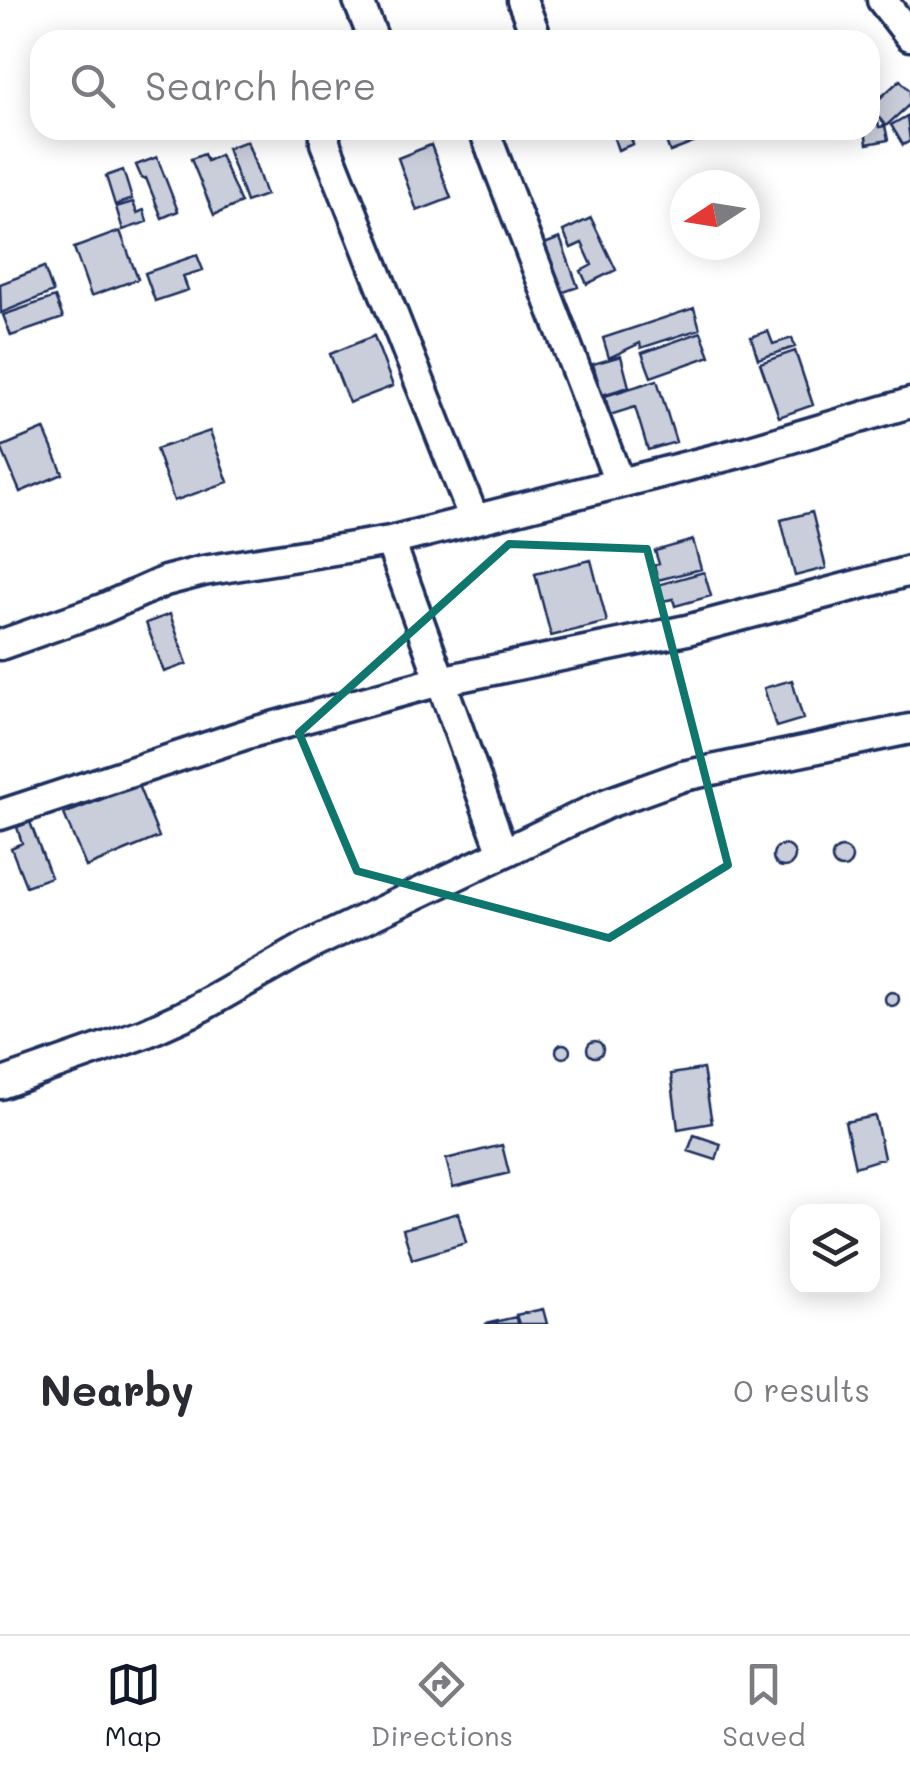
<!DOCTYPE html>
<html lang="en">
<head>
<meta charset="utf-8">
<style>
  body { margin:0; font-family:Mali,sans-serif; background:#f2f2f3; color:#2b2b33 }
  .controls { position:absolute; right:30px; bottom:30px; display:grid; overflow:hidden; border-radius:20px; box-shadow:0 5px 25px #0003 }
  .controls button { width:90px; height:90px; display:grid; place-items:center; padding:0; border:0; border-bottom:2px solid #e1e1e2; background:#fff; color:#2b2b33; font:50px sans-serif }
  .compass { position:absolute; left:670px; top:170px; width:90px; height:90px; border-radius:50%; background:#fff; box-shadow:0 5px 25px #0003; rotate:258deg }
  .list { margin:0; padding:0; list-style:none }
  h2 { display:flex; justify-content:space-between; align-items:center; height:130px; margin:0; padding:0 40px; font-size:42px }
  h2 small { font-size:32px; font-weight:400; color:#7c7c81 }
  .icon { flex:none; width:55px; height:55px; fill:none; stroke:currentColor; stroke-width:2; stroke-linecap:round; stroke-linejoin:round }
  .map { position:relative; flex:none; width:910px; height:1324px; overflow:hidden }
  .search { position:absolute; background:#fff; box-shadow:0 5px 25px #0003; left:30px; right:30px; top:30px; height:110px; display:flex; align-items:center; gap:25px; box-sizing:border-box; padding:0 35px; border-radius:30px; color:#7c7c81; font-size:38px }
  .sheet { height:310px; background:#fff }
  nav { display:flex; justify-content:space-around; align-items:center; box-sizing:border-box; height:140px; border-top:2px solid #e1e1e2; background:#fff; font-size:28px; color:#7c7c81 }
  nav a { display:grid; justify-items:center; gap:5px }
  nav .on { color:#111827 }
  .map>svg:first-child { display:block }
</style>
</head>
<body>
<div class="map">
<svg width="910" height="1324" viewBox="0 0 910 1324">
  <rect width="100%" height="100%" fill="#fff"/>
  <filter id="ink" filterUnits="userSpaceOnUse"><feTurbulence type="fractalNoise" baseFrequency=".01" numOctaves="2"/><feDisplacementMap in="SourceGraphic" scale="20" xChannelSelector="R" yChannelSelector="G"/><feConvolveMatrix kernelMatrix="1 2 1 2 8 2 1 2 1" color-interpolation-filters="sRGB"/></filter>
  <g filter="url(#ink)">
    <path fill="#caceda" stroke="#1b2f5e" stroke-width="2.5" d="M900 80 910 91V104L886 126 870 107Z
      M907 116 910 141 903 145 891 125Z
      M878 122 879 127 885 126 888 140 867 144 865 130H870V123Z
      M611 130H628L633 144 618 150Z
      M662 130H726L670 152Z
      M247 141 266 195 246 202 227 148Z
      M431 145 451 198 417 211 398 158Z
      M204 154 207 161 220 155 241 203 214 215 191 159Z
      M157 157 178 211 162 218 146 178 142 179 136 165Z
      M123 170 132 199 115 205 106 176Z
      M133 202 137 213 144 210 147 222 123 230 116 207Z
      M591 218 616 270 587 284 581 271 592 265 582 243 571 248 563 231Z
      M120 231 138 279 91 296 74 248Z
      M560 238 578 287 561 293 542 245Z
      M197 255 203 270 183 276 188 290 155 301 145 273Z
      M44 267 53 292 1 313 0 284Z
      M55 297 63 318 11 336 3 315Z
      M694 308 700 329 641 348 640 343 609 358 603 338Z
      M768 331 773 344 792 338 795 347 758 359 751 337Z
      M701 332 710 356 651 377 642 353Z
      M374 336 393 386 349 403 330 354Z
      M795 351 813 405 779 417 760 363Z
      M621 356 629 387 602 395 593 364Z
      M657 380 676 442 648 450 635 407 610 415 605 396Z
      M44 429 63 474 20 492 1 447Z
      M210 431 228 482 174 501 156 449Z
      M812 512 826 568 795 576 781 520Z
      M693 540 701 569 658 580 654 565 659 564 655 551Z
      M591 560 607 622 551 636 535 574Z
      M704 572 711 596 675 606 673 599 662 601 657 585Z
      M170 614 187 664 164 672 146 623Z
      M792 680 803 719 776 727 764 688Z
      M138 785 159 837 86 867 64 814Z
      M30 822 51 877 26 886 11 848 22 843 17 827Z
      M773 856a11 11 0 1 1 22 0a11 11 0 1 1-22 0Z
      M832 858a10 10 0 1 1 20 0a10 10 0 1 1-20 0Z
      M885 999a7 7 0 1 1 14 0a7 7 0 1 1-14 0Z
      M587 1049a8 8 0 1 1 16 0a8 8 0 1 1-16 0Z
      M556 1051a7 7 0 1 1 14 0a7 7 0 1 1-14 0Z
      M703 1069 712 1123 678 1129 671 1074Z
      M875 1116 884 1158 855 1167 845 1122Z
      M694 1135 721 1144 716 1160 688 1151Z
      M502 1145 509 1173 453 1187 446 1159Z
      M458 1213 466 1243 412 1259 403 1229Z
      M543 1309 547 1324H519L516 1315Z
      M516 1317 517 1324H485Z"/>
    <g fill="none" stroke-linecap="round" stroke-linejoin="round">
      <defs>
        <path id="minor" d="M358 0 374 40
          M522 0 534 31V40
          M882 0 910 36
          M325 130V143L474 519
          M484 130 619 482
          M390 541 503 853
          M0 645 102 609 165 581 203 571 390 541 747 451 910 403
          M0 815 250 733 440 681 687 630 910 571
          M0 1084 145 1033 194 1011 308 946 608 803 683 776 910 729"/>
      </defs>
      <use href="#minor" stroke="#1b2f5e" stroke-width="35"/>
      <use href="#minor" stroke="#fff" stroke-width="28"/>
    </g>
  </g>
  <path fill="none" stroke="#0f766e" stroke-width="8" stroke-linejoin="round" d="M509 544 647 549 728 865 609 938 357 871 299 733Z"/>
</svg>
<div class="controls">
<button><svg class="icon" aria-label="layers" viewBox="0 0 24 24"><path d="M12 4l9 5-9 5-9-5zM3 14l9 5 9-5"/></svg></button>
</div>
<svg class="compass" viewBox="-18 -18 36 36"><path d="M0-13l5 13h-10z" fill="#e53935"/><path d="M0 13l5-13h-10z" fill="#7c7c81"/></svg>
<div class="search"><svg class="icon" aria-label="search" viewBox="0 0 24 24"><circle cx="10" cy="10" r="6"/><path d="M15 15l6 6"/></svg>Search here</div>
</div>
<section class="sheet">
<h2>Nearby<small>0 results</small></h2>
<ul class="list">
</ul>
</section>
<nav>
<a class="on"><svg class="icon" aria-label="map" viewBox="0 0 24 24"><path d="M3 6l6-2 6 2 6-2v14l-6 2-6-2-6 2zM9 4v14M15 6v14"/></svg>Map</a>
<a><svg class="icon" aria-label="directions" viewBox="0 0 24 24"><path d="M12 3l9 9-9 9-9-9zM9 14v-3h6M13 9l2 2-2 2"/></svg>Directions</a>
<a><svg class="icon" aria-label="saved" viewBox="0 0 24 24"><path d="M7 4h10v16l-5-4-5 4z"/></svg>Saved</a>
</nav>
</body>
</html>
